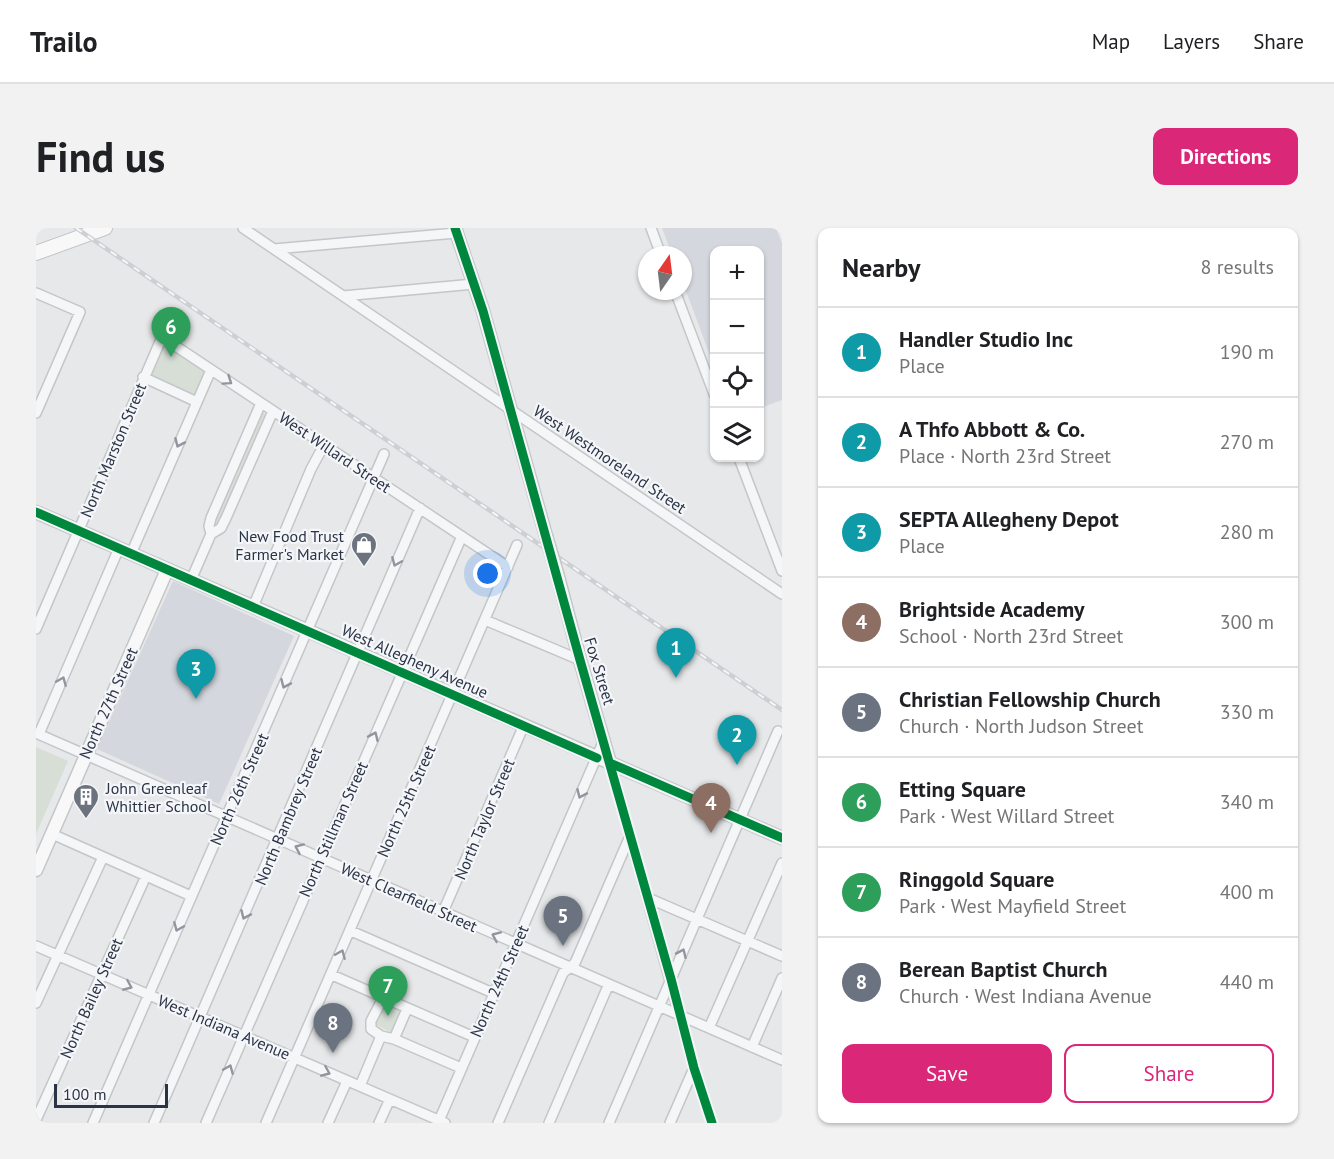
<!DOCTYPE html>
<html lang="en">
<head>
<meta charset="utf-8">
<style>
  body { margin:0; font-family:"PT Sans",sans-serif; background:#f2f2f2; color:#202124 }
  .controls { position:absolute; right:18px; top:18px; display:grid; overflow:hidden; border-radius:12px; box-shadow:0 2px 4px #0004 }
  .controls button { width:54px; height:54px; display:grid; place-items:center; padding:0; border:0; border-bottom:2px solid #e0e0e0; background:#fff; color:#202124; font:30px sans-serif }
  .compass { position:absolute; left:602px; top:18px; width:54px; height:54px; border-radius:50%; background:#fff; box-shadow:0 2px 4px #0004; rotate:14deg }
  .scale { position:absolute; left:18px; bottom:15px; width:114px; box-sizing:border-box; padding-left:6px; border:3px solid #2b3445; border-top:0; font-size:16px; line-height:21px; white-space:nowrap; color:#2b3445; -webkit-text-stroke:4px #f4f6f9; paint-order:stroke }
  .you { position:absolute; left:452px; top:346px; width:21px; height:21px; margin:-15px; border:4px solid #fff; border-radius:50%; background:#1a73e8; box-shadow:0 0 0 9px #1a73e833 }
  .badge { display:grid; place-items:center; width:39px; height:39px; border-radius:50%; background:#db2777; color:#fff; font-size:20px; font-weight:700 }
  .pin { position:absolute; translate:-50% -50px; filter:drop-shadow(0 2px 3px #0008) }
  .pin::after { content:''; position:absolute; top:32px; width:21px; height:18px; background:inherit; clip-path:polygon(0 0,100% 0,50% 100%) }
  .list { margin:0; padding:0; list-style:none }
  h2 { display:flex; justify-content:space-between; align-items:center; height:78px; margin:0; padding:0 24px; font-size:26px }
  h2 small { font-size:20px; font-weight:400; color:#757577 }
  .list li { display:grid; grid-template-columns:39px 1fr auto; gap:18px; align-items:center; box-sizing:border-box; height:90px; padding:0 24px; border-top:2px solid #e0e0e0 }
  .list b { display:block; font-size:22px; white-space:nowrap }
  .list p { margin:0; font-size:20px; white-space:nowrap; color:#757577 }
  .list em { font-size:20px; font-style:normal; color:#757577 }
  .actions { display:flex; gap:12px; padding:18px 24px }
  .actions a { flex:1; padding:14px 0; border:2px solid #db2777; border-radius:12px; text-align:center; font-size:21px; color:#db2777 }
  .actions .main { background:#db2777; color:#fff }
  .icon { flex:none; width:33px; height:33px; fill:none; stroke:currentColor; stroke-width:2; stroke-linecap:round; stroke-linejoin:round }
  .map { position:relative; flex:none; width:746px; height:895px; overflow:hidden; border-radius:12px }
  header { display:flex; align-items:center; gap:36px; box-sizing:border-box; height:84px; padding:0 30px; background:#fff; border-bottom:2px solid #e0e0e0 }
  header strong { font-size:28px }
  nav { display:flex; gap:33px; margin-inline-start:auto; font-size:21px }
  .intro { display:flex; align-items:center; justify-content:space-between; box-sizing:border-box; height:144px; padding:0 36px }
  h1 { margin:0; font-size:42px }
  .button { padding:15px 27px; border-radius:12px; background:#db2777; color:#fff; font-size:21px; font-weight:700 }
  main { display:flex; gap:36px; padding:0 36px }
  aside { flex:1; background:#fff; border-radius:12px; box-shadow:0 2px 4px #0004 }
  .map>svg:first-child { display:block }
</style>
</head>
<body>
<header>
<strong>Trailo</strong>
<nav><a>Map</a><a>Layers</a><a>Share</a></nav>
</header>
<div class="intro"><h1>Find us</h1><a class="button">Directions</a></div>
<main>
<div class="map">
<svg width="746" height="895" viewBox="0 0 746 895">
  <rect width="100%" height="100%" fill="#e6e8ea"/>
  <path fill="#d4d7dd" d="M626 0H740L746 15V172L724 180V22H678V138L647 55V27H636Z
    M137 353 258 408 183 576 61 521Z"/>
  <path fill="#d6ded6" d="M128 115 171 142 160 167 114 146Z
    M227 183 229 187 184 295 178 299 177 292 223 185Z
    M0 519 32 533 0 606Z
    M347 774 366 782 356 805 339 796Z"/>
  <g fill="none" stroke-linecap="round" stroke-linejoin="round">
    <defs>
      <path id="street" d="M207 0 746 366
        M615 0 625 27
        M238 21 420 5
        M639 63 678 166
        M0 65 44 84 0 185
        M307 68 438 56
        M107 149 161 174
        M703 230 746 343
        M175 306 173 298 175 290 225 175
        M95 326 175 142
        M155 352 175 306 185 300 190 290 237 183
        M217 379 275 241 288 217
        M449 392 544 432
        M0 401 126 109 472 339
        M0 505 746 832
        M3 506 83 320
        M574 535 658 840 676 895
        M16 606 155 668
        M612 670 746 728
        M407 684 488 497
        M315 703 457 765
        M0 718 409 895
        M296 747 438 809
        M347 770 335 793V801L345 808 358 811 425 840
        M0 775 67 629
        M673 800 746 635
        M358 811 371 781
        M716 819 746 750
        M324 858 345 808
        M0 892 110 648
        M57 895 348 226
        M118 895 384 280
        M170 895 426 308
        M230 895 481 317
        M292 895 311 853
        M343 895 354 871
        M402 895 568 512
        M462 895 527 745 539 735 594 608
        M513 895 572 758
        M573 895 742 503
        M634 895 658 840"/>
      <path id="secondary" d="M419 0 447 83 510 308
        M0 284 746 610
        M521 345 544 432 574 535
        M0 642 131 342"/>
      <path id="primary" d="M0 25 69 0"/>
    </defs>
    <use href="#street" stroke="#c4c6c8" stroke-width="12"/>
    <use href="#secondary" stroke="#c4c6c8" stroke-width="15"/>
    <use href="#primary" stroke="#c2c5c8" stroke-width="16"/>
    <use href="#street" stroke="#f5f6f7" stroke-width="9"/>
    <use href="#secondary" stroke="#f8f8f8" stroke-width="12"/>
    <use href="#primary" stroke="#f8f8f8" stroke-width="14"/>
    <defs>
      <path id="rail" d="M40 0 746 482"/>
    </defs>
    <use href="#rail" stroke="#cecfd2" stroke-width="4.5"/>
    <use href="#rail" stroke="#f4f6f9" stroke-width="2" stroke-dasharray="7" stroke-linecap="butt"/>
    <defs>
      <path id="secondary-bridge" d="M510 308 521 345"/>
    </defs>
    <use href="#secondary-bridge" stroke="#c4c6c8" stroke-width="15" stroke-linecap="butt"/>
    <use href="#secondary-bridge" stroke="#f8f8f8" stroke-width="12"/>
    <defs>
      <path id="cycleway" d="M419 0 447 83 544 432 635 751 658 840 676 895
        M0 284 561 530
        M574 535 746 610"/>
    </defs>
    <use href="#cycleway" stroke="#f4f6f9" stroke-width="13"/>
    <use href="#cycleway" stroke="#00873e" stroke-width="9"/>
  </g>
  <defs><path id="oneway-chevron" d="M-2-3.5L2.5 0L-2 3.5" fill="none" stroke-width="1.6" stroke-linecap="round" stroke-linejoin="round" transform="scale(1.5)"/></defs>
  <g stroke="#90959e">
    <use href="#oneway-chevron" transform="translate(192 153) rotate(34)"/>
    <use href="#oneway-chevron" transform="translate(143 215) rotate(114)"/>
    <use href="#oneway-chevron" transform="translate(360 334) rotate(113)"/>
    <use href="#oneway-chevron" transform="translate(26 453) rotate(-67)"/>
    <use href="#oneway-chevron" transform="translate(249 456) rotate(114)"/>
    <use href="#oneway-chevron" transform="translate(338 508) rotate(-66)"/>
    <use href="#oneway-chevron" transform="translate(545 566) rotate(114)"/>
    <use href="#oneway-chevron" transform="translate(263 620) rotate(-156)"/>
    <use href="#oneway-chevron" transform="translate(209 687) rotate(114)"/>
    <use href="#oneway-chevron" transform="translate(142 699) rotate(113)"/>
    <use href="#oneway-chevron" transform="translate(460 708) rotate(-156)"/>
    <use href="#oneway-chevron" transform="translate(646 725) rotate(-66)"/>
    <use href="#oneway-chevron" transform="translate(305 726) rotate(-67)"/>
    <use href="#oneway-chevron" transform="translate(92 758) rotate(23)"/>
    <use href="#oneway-chevron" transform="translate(193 841) rotate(-67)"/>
    <use href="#oneway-chevron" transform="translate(290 844) rotate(23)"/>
  </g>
  <defs>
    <symbol id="shop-pin" viewBox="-11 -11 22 30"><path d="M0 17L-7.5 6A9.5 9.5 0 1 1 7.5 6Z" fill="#6c737f" stroke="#f4f6f9"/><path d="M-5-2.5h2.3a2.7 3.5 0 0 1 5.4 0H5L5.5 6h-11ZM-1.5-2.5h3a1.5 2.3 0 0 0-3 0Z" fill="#fff"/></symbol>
    <symbol id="building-pin" viewBox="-11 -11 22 30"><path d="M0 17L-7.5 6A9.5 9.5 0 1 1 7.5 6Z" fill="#6c737f" stroke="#f4f6f9"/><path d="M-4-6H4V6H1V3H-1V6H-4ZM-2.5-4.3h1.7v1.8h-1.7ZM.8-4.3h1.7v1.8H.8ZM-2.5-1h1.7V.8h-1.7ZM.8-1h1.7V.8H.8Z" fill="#fff"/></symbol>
  </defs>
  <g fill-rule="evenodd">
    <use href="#shop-pin" x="313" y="302" width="30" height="40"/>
    <use href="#building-pin" x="35" y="554" width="30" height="40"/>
  </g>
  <g text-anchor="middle" stroke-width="4.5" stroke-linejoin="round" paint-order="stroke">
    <g font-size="16" fill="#2b3445" stroke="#f4f6f9">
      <text transform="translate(77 222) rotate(-67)" y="6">North Marston Street</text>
      <text transform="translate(299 224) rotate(34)" y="6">West Willard Street</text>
      <text transform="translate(574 231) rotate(34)" y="6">West Westmoreland Street</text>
      <text transform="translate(379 433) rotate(24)" y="6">West Allegheny Avenue</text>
      <text transform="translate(564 443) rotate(73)" y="6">Fox Street</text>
      <text transform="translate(72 475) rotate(-66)" y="6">North 27th Street</text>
      <text transform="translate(203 561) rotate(-66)" y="6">North 26th Street</text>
      <text transform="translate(370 573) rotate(-66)" y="6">North 25th Street</text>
      <text transform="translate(252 588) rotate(-67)" y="6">North Bambrey Street</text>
      <text transform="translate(448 591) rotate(-67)" y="6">North Taylor Street</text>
      <text transform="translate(297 601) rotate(-66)" y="6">North Stillman Street</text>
      <text transform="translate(373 669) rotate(24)" y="6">West Clearfield Street</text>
      <text transform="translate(463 753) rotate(-66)" y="6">North 24th Street</text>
      <text transform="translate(55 770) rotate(-66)" y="6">North Bailey Street</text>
      <text transform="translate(188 799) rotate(23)" y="6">West Indiana Avenue</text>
    </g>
    <g font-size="16" fill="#2b3445" stroke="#f4f6f9" text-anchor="end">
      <text x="308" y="314">New Food Trust<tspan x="308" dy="18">Farmer's Market</tspan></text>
      <text x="70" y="566" text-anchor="start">John Greenleaf<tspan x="70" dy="18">Whittier School</tspan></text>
    </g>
  </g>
</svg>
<div class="controls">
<button>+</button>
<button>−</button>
<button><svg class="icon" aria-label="locate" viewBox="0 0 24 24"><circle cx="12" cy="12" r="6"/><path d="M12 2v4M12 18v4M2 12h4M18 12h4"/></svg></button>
<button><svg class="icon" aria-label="layers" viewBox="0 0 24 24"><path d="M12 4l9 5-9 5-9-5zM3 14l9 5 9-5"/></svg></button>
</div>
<svg class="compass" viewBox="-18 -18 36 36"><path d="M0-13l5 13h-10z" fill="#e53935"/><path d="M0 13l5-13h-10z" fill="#757577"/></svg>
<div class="scale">100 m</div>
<div class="you"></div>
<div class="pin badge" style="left:640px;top:450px;background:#0f9aa8">1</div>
<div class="pin badge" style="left:701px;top:537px;background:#0f9aa8">2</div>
<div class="pin badge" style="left:160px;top:471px;background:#0f9aa8">3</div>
<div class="pin badge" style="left:675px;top:605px;background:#8d6e63">4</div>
<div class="pin badge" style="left:527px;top:718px;background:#6b7280">5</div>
<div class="pin badge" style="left:135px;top:129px;background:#2e9e5b">6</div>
<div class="pin badge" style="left:352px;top:788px;background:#2e9e5b">7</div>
<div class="pin badge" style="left:297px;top:825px;background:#6b7280">8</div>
</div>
<aside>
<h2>Nearby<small>8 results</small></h2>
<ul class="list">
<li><span class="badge" style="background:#0f9aa8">1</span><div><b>Handler Studio Inc</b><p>Place</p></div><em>190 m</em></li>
<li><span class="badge" style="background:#0f9aa8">2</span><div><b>A Thfo Abbott &amp; Co.</b><p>Place · North 23rd Street</p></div><em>270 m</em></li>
<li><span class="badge" style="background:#0f9aa8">3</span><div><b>SEPTA Allegheny Depot</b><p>Place</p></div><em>280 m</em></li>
<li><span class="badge" style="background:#8d6e63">4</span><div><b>Brightside Academy</b><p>School · North 23rd Street</p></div><em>300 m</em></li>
<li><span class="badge" style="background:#6b7280">5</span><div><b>Christian Fellowship Church</b><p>Church · North Judson Street</p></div><em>330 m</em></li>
<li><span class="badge" style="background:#2e9e5b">6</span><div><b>Etting Square</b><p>Park · West Willard Street</p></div><em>340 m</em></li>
<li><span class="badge" style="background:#2e9e5b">7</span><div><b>Ringgold Square</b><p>Park · West Mayfield Street</p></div><em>400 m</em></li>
<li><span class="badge" style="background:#6b7280">8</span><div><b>Berean Baptist Church</b><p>Church · West Indiana Avenue</p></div><em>440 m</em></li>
</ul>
<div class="actions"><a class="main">Save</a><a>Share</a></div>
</aside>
</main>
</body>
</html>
